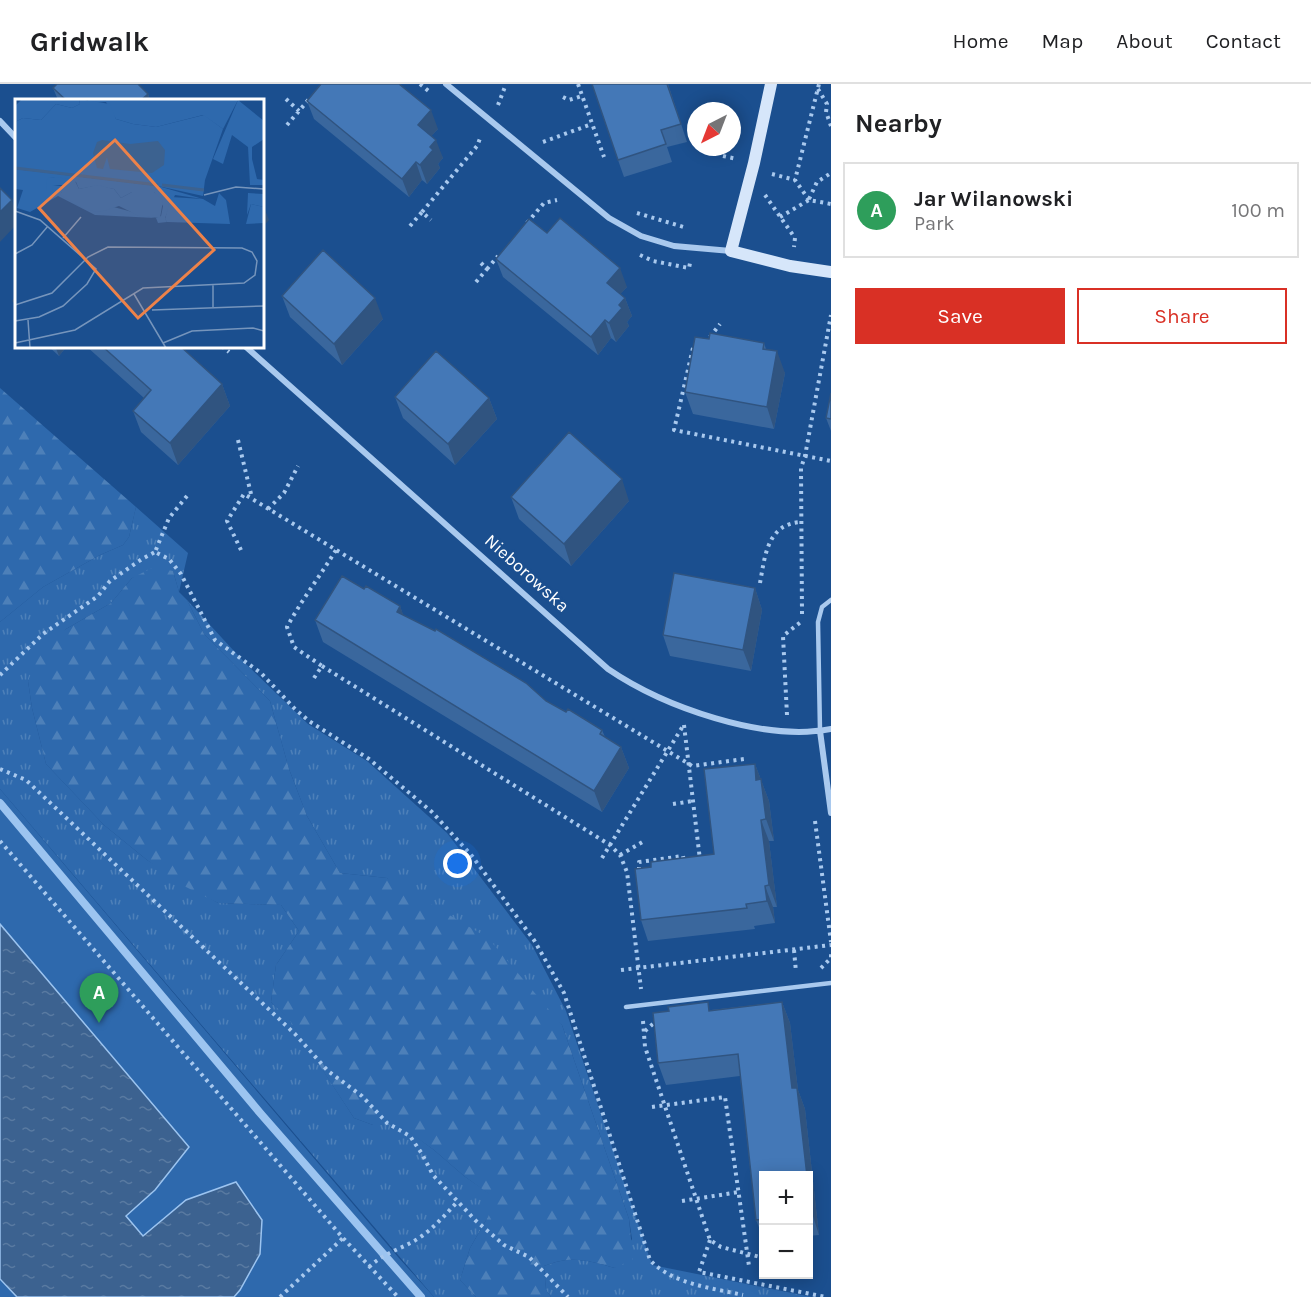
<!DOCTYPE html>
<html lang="en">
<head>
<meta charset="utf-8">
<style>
  body { margin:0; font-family:Karla,sans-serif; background:#f2f2f2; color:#202124 }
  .controls { position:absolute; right:18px; bottom:18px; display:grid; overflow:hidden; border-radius:0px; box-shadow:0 3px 15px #0003 }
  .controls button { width:54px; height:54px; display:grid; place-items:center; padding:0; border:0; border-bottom:2px solid #e0e0e0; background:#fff; color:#202124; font:30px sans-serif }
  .compass { position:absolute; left:687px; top:18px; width:54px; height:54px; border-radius:50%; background:#fff; box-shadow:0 3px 15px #0003; rotate:222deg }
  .you { position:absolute; left:458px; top:780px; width:21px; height:21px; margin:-15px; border:4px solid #fff; border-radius:50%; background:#1a73e8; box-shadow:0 0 0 9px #1a73e833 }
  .badge { display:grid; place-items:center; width:39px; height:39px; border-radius:50%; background:#d93025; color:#fff; font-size:20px; font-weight:700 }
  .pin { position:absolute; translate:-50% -50px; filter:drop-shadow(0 2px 3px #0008) }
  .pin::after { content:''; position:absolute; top:32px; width:21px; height:18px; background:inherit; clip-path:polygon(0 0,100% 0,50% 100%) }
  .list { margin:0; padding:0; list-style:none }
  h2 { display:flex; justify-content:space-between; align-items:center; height:78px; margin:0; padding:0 24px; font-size:26px }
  h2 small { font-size:20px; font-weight:400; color:#757577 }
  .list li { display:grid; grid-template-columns:39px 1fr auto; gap:18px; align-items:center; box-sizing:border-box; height:96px; margin:0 12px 12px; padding:0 12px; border:2px solid #e0e0e0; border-radius:0px }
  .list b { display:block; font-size:22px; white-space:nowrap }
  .list p { margin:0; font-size:20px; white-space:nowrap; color:#757577 }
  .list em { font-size:20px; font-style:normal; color:#757577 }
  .actions { display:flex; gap:12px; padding:18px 24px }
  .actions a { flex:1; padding:14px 0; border:2px solid #d93025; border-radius:0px; text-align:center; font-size:21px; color:#d93025 }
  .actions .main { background:#d93025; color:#fff }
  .map { position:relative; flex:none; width:831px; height:1213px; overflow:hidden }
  header { display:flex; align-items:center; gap:36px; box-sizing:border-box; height:84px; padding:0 30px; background:#fff; border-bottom:2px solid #e0e0e0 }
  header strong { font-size:28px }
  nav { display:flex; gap:33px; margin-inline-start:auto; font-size:21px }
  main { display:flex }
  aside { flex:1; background:#fff }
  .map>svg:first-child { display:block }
</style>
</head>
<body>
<header>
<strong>Gridwalk</strong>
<nav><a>Home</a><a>Map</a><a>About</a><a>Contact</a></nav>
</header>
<main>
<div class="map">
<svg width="831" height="1213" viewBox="0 0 831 1213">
  <defs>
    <pattern id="grass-tufts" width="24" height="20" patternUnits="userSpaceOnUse" patternTransform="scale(1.5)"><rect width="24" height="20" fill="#2e69ad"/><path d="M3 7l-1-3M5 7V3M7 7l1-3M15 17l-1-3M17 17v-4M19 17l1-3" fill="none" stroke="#4d80b9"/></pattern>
    <pattern id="forest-firs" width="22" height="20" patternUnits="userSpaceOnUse" patternTransform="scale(1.5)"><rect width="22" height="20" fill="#2e69ad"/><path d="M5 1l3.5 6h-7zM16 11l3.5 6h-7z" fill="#4d80b9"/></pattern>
    <pattern id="water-ripples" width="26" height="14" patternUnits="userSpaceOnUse" patternTransform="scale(1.5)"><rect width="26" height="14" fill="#3c6290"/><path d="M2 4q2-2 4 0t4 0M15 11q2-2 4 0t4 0" fill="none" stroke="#597aa1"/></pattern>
  </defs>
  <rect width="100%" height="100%" fill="#1b4f8f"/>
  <path fill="url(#grass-tufts)" d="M136 423 188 469 179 508 173 487 132 494 111 519 66 545 28 597 32 624 46 680 104 741 147 776 218 819 281 821 299 847 276 881 271 918 289 934 354 1034 373 1041 399 1040 434 1066 464 1092 490 1110 489 1131 470 1164 460 1196 476 1213H434L0 705V538L43 503 100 471 123 461 129 453Z
    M187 516 245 579 308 640 367 677 447 749 532 861 566 927 652 1181 812 1213H551L546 1206 544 1182C571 1171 588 1176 615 1184L632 1155 629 1135 562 941 387 794 340 789 307 732 289 685 270 617 204 550Z"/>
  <path fill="url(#forest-firs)" d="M0 304 136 423 129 453 123 461 100 471 43 503 0 538Z
    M154 483 173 487 179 508 187 516 204 550 270 617 289 685 307 732 340 789 387 794 488 854 562 941 629 1135 633 1175 615 1184C588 1176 571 1171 544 1182L546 1206 551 1213H476L460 1196 470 1164 489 1131V1110L464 1092 434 1066 399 1041H373L354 1034 289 935 271 918 276 881 299 847 281 821 218 819 180 800 147 776 104 741 46 680 32 624 28 597 37 574 66 545 111 519 132 494Z"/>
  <path fill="#2e69ad" d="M0 705 398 1173 434 1213H0Z"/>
  <path fill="url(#water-ripples)" stroke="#9cc4f0" stroke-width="1.5" d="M0 840 189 1063 155 1106 126 1132 143 1152 186 1116 236 1098 262 1136 260 1170 240 1206 234 1213H17L0 1195Z"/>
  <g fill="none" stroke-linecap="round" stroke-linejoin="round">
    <path stroke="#9cc4f0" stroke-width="8" d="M0 719 261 1030 421 1213"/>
    <path stroke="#a9c9ee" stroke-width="4" stroke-dasharray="3 4.5" stroke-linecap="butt" d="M420 0 431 9
      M578 0 604 73
      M818 5 827 20 826 28 831 42
      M563 13 569 16 582 12
      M286 15 299 27
      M498 21 506 0
      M287 41 310 14
      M543 58 592 40
      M723 72 737 75
      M772 90 795 96
      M765 111 795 154 794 163
      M809 115 817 98 831 89
      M809 116 795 96 819 0
      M422 128 477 62 481 52
      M637 129 687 144
      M780 133 809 116 831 120
      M527 139 544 119 557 116
      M410 142 422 128 431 136
      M640 171 653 177 689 184 690 179
      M487 185 498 172
      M476 198 487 185 478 176
      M710 253 720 240
      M222 262 229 268
      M693 264 674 346 831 377
      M238 356 252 414
      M187 412 169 434 155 468 169 475 181 490 215 556 261 589 295 625 309 637 369 675 432 728 472 772 534 856 564 909 650 1176C672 1200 712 1204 743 1211
      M268 425 284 409 298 382
      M241 466 227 437 244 410 689 680 692 682 744 675
      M760 499C765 472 767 440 801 438
      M802 530 801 384 805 372 831 231
      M322 582 610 761 620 771 627 788 641 905
      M0 591 43 550 98 512 110 497 142 475 155 468
      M314 594 322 582 294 563 287 543C301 517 320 492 336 466
      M787 631 783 552 802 537
      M684 641 700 776
      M0 685 26 696 295 950 328 987 362 1012 387 1039 410 1052 422 1070 433 1091 475 1136 504 1161 529 1173 568 1213
      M673 720 693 717
      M815 737 831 858
      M0 757 343 1154 398 1213
      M620 771 644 757
      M602 774 683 642
      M639 786V778L683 772 684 777
      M794 866 796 888
      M821 884 831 874V868
      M621 886 831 861
      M643 937 645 963 710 1156 721 1163 764 1174
      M645 947 655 938H658
      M652 1023 725 1013 749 1182
      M682 1117 739 1108
      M710 1156 699 1188 826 1213
      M369 1183C385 1168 402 1165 419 1154 434 1144 446 1130 458 1117
      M280 1213 343 1154"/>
    <path stroke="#a9c9ee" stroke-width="4.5" d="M820 647 818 538 822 523 831 516
      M626 923 831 899"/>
    <path stroke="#a9c9ee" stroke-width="6" d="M446 0 609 134 641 152 674 162 731 167
      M0 37 16 54
      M245 262 608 585C664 623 763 658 831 645
      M820 647 831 729"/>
    <path stroke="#d6e6fa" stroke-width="12" d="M771 0 754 79 731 167 790 182 831 188"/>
  </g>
  <path fill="#3a679d" d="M668 0 687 58 667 63 672 78 624 93 618 76Z
    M53 4 148 10 150 16H58Z
    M307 17 438 45 431 52 443 74 438 80 440 84 427 100 422 96 409 113 314 35Z
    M547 149 627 203 620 210 625 214 632 232 627 238 629 242 616 258 611 254 598 271 503 193 496 175Z
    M282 212 383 235 342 281 290 233Z
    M709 255 764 259 766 265 785 289 774 345 693 330 685 308Z
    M48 262H67L59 272Z
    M86 262H180L222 300 230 322 178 381 141 348 133 327 144 314Z
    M831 309V347L826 334Z
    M395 313 489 314 497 335 455 381 403 334Z
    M511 413 629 417 571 482 519 435Z
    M755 504 762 526 751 587 670 572 663 551Z
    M364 505 400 522 403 531 546 617 602 646 605 653 621 663 629 684 602 728 323 558 315 536Z
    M755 680 769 717 774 757H769L777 823H773L775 839 754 842 755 845 648 857 641 836 651 783 714 770Z
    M782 918 790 939 798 1006 805 1025 819 1151 808 1152V1092H764V1156L756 1136 740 992 666 1001 658 979 711 926Z"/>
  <path fill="#305480" d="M148 10 150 16H141Z
    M431 26 438 45 425 59 418 41Z
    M436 56 443 74 438 80 440 84 427 100 420 81 430 63Z
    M416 78 422 96 409 113 402 95Z
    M12 116 16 128V141L0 158V128Z
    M262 118 269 136 262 144Z
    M620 184 627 203 614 217 607 199Z
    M375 214 383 235 342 281 334 260Z
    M625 214 632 232 627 238 629 242 616 258 609 239 619 221Z
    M605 236 611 254 598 271 591 253Z
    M55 262H67L59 272Z
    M777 267 785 289 774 345 767 323Z
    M222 300 230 322 178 381 170 359Z
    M489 314 497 335 455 381 448 360Z
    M622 395 629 417 571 482 564 460Z
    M755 504 762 526 751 587 743 566Z
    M400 522 408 544 397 528Z
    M621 663 629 684 602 728 594 707Z
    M755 680 769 717 774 757 766 735 756 696Z
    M761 736 769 757 777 823 769 801Z
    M765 802 773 823 775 839 767 817Z
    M782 918 790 939 798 1006 805 1025 819 1151 812 1129 808 1104V1092H807L792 1004Z"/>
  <path fill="#4478b7" stroke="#305480" stroke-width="1.5" d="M57 0H138L148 10 141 16H66L53 4Z
    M321 0H399L431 26 418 41 436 56 430 63 433 66 420 81 416 78 402 95 307 17Z
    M592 0H667L681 40 661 46 666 60 618 76Z
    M0 104 12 116 0 128Z
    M560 134 620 184 607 199 625 214 619 221 622 224 609 239 605 236 591 253 496 175 529 135 547 149Z
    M323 166 375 214 334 260 282 212Z
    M16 213V220L13 217Z
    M710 249 764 259 763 265 777 267 767 323 685 308 695 253 709 255Z
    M102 262H180L222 300 170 359 133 327 151 306Z
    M436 267 489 314 448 360 395 313Z
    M831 309V335L826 334Z
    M569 348 622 395 564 460 511 413Z
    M674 489 755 504 743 566 663 551Z
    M342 492 364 505 366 502 400 522 397 528 435 547 436 545 526 599 546 617 566 628 568 625 602 646 600 650 621 663 594 707 315 536Z
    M755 680 756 696 761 695 766 735 761 736 769 801 765 802 767 817 746 820 747 824 641 836 635 785 651 783V778L714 770 704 685Z
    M708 918 709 927 782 918 792 1004H797L807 1092H764V1135L756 1136 738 970 658 979 653 929 669 927 668 923Z
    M808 1104 812 1129 808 1130Z"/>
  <g text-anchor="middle" stroke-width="5" stroke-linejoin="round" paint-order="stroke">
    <g font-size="18" fill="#fff" stroke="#1b4f8f">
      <text transform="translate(527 489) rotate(42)" y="6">Nieborowska</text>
    </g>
  </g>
  <g transform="translate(15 15)">
    <rect width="249" height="249" fill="#1b4f8f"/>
    <path d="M7 0H64L65 5 57 9 41 5 26 21 8 19 0 23V7ZM72 0H223V1L208 30 188 16 141 28 118 25 101 20 91 3 75 4ZM0 70 143 87 188 100 160 96 150 119 152 123 143 124 141 119 146 117 148 107 139 93H117L106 99 99 90 80 87 64 90 61 83 35 78 38 86 53 88 46 94 140 119 80 116 43 97 15 113 2 109 8 91 0 90ZM233 94 249 95V108L236 105 232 116Z" fill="#2e69ad"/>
    <path d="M223 1 249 22V40L237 48V60L242 80 249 81 248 86H235L233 48 217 36 208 65 198 60ZM35 78 59 80 64 90 82 86 99 90 106 99 117 93H139L148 102 145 119 124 117 104 107 85 113 71 111 45 96 50 86H38L37 92H32L31 81ZM204 94 211 101 215 125 152 123 150 120 156 98 188 100 200 107ZM236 105 249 108V124L231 125Z" fill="#2e69ad"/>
    <path d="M64 0 95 5 101 20 118 25 141 28 189 16 208 30 190 81 188 97 143 87 0 70V23L8 19 26 21 41 5 57 9 65 5Z" fill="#2e69ad"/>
    <path d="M87 41 115 45 143 42 150 51 149 66 137 74 95 70 92 58 88 70 82 69 78 54 82 43Z" fill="#3c6290"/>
    <path fill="none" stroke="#3c6290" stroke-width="3" d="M0 69 143 86M147 86 189 91"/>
    <path fill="none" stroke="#7695bc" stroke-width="1.5" d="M189 96 221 88 249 90M0 112 25 121 81 170 72 185 48 207 24 218 0 222M48 139 66 118M0 155 17 146 33 127M198 186V208M119 195 151 249M0 206 37 194 73 158 93 148 227 149 237 153 242 162 240 176 229 184 128 189 60 231 0 244M137 211 249 207M13 221 15 249M148 244 177 232 238 229 249 232"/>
    <path fill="#ee8249" fill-opacity="0.15" stroke="#ee8249" stroke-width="3" d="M100 41 199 151 123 219 24 109Z"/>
    <rect width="249" height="249" fill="none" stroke="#fff" stroke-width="3"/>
  </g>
</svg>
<div class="controls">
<button>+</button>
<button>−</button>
</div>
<svg class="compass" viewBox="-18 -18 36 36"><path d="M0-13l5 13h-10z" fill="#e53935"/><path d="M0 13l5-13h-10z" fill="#757577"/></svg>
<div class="you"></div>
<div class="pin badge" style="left:99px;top:939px;background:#2e9e5b">A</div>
</div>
<aside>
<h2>Nearby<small></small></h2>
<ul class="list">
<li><span class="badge" style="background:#2e9e5b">A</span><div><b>Jar Wilanowski</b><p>Park</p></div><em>100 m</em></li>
</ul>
<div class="actions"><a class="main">Save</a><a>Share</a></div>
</aside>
</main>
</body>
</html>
